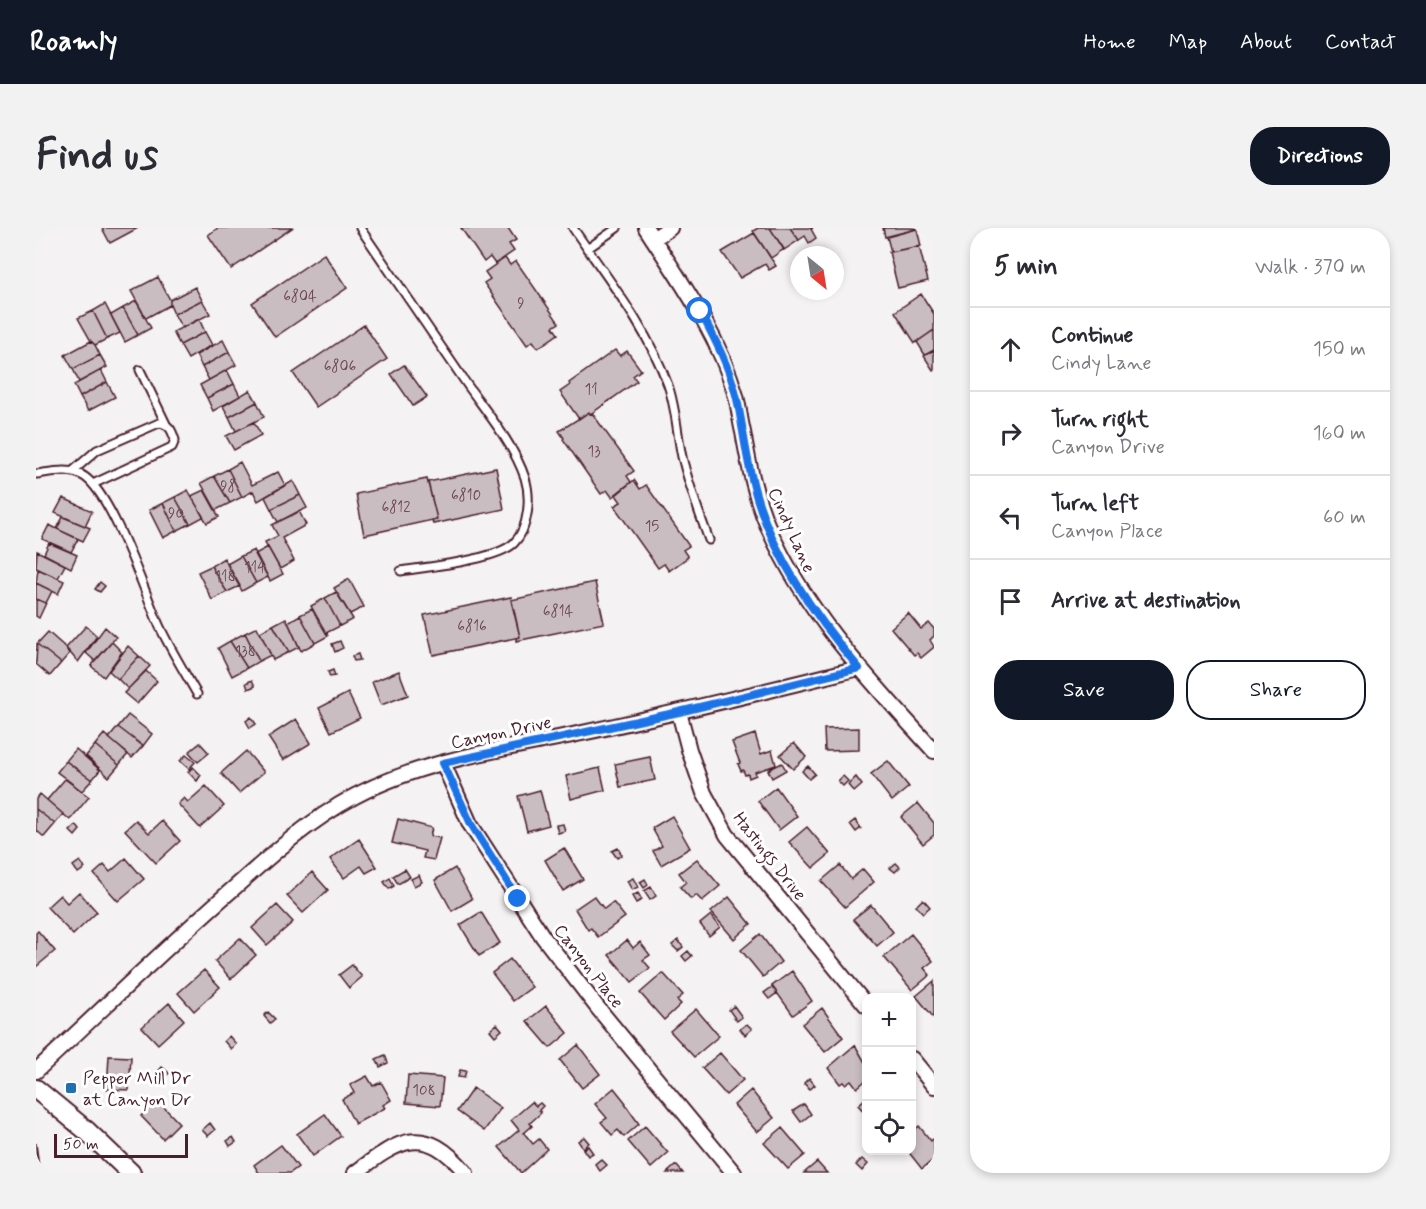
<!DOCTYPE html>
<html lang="en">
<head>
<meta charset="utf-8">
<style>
  body { margin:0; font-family:Mynerve,sans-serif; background:#f2f2f3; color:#2b2b33 }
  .controls { position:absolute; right:18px; bottom:18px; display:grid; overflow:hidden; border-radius:12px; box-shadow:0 3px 9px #0003 }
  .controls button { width:54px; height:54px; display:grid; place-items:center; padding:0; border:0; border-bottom:2px solid #e1e1e2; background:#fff; color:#2b2b33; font:30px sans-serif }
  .compass { position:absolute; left:754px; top:18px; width:54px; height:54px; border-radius:50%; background:#fff; box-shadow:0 3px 9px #0003; rotate:150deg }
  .scale { position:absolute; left:18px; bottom:15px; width:134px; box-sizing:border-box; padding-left:6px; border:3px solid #4a1f2b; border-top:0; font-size:16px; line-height:21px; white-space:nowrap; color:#4a1f2b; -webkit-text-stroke:4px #fff; paint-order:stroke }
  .stop { position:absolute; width:18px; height:18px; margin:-14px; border:4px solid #1a73e8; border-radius:50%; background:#fff }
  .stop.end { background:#1a73e8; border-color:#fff; box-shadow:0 2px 6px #0008 }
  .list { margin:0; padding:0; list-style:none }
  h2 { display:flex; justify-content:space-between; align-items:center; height:78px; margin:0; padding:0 24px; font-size:26px }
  h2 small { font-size:20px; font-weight:400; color:#7c7c81 }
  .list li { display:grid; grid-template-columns:39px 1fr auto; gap:18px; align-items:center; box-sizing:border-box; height:84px; padding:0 24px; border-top:2px solid #e1e1e2 }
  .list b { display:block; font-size:22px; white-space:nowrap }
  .list p { margin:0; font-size:20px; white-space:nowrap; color:#7c7c81 }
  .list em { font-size:20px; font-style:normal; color:#7c7c81 }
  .actions { display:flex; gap:12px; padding:18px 24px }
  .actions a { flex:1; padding:14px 0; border:2px solid #111827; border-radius:24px; text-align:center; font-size:21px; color:#111827 }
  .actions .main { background:#111827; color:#fff }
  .icon { flex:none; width:33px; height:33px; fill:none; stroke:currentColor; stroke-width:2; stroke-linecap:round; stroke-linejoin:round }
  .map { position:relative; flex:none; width:898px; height:945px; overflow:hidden; border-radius:24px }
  header { display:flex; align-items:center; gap:36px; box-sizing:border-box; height:84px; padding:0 30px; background:#111827; color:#fff }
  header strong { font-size:28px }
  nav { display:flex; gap:33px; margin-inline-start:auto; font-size:21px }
  .intro { display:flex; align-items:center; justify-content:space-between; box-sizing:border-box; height:144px; padding:0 36px }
  h1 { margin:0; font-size:42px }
  .button { padding:15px 27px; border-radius:24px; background:#111827; color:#fff; font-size:21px; font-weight:700 }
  main { display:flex; gap:36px; padding:0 36px }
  aside { flex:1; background:#fff; border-radius:24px; box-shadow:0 3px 9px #0003 }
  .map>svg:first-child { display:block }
</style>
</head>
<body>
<header>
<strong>Roamly</strong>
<nav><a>Home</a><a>Map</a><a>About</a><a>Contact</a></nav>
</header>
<div class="intro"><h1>Find us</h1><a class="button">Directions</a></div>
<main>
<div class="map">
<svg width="898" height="945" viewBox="0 0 898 945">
  <rect width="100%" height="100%" fill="#f4f2f2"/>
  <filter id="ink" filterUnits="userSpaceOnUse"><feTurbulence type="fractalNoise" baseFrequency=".0167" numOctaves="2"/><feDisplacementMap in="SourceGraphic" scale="12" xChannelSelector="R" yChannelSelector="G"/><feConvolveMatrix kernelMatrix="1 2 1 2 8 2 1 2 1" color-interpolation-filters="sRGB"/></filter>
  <g filter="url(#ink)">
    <path fill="#cabdc1" stroke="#4a1f2b" stroke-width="1.5" d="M66 0H102L74 15Z
      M182 0H256L195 41 172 7Z
      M425 0H472L480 12 473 16 478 23 459 36 454 29 448 34Z
      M722 0H734L748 21 735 30 717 3Z
      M734 0H754L763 12 748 22Z
      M754 0H777L775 1 780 10 773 15 769 8 763 12Z
      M847 0H879L880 1 849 9Z
      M881 1 885 18 855 24 851 9Z
      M718 5 740 38 733 42 729 36 704 50 686 24Z
      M883 18 892 53 862 60 853 24Z
      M288 26 311 60 239 109 216 75Z
      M469 30 474 37 480 33 523 95 517 99 522 106 502 120 497 113 491 117 448 55 454 51 449 44Z
      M122 49 134 72V77L110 90 95 63Z
      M159 59 166 72 138 86 134 77V72Z
      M885 66 898 86V102L879 115 859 84Z
      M166 72 174 86 146 100 138 86Z
      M100 73 115 100 102 107 87 80Z
      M69 76 84 105 71 111 57 83Z
      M87 80 102 107 89 114 75 87Z
      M57 83 71 111 59 117 55 113 42 90Z
      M163 91 169 104 144 117 137 104Z
      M328 97 351 131 280 179 257 145Z
      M898 102V122L889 127 881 114Z
      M169 104 176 117 152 131 144 117Z
      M187 112 193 124 166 139 160 127Z
      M55 113 59 117 64 127 37 141 29 127Z
      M579 122 584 128 591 123 605 142 597 148 601 153 556 185 554 186 553 184 543 191 524 164 534 157 533 155Z
      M898 122V142H897L888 128Z
      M193 124 200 137 173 152 166 139Z
      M64 127 71 139 43 154 37 141Z
      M368 137 391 169 377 178 355 146Z
      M65 142 71 154 44 169 38 157Z
      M191 142 198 156 171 170 164 157Z
      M71 154 79 169 52 183 44 169Z
      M198 156 204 168 177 183 171 170Z
      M214 162 221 174 193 189 187 178Z
      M221 174 228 189 200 203 193 189Z
      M553 184 554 186 556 185 598 243 591 248 595 254 576 269 571 262 565 266 527 211 528 210 523 203Z
      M218 194 225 207 198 222 190 208Z
      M204 234 216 257 242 244 249 257 222 273 217 263 206 269 192 241Z
      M460 240 468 281 397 296 396 292 401 291 392 254Z
      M192 241 206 269 194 275 178 248Z
      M178 248 194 275 180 282 165 255Z
      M391 251 401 291 328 307 320 266Z
      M598 252 604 261 610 257 653 318 647 322 652 329 633 343 628 336 622 340 578 278 585 274 580 267Z
      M257 253 264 267 235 281 229 269Z
      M152 262 167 289 154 296 139 269Z
      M168 262 183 289 171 295 155 268Z
      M264 267 271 280 242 294 235 281Z
      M139 269 154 296 140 303 127 275Z
      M27 270 56 283 49 298 19 285Z
      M127 275 140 303 127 310 113 282Z
      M263 283 270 297 246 310 258 333 244 341 229 314 242 308 236 297Z
      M27 289 54 300 47 313 21 301Z
      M13 297 42 311 35 324 6 311Z
      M13 315 41 327 35 340 8 326Z
      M232 319 247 346 234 353 219 326Z
      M218 322 232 349 220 355 205 328Z
      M1 323 29 337 22 350 0 340Z
      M205 328 220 355 206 363 191 336Z
      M188 330 204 358 191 364 175 338Z
      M175 338 191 364 176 372 162 344Z
      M2 341 28 353 22 366 0 355Z
      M313 351 328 379 314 386 298 360Z
      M64 354 69 358 64 364 59 361Z
      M559 354 568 395 480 413V410L484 409 475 372Z
      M0 355 16 363 10 375 0 371Z
      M300 364 317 391 304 398 289 370Z
      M475 369 484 409 397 427 388 387Z
      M289 370 304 398 290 405 275 378Z
      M0 371 10 375 3 390 0 388Z
      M276 381 292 408 279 415 264 387Z
      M872 385 885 401 893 395 898 401V408L894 412 898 419 885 430 881 425 878 427 855 400Z
      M264 387 279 415 265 423 252 394Z
      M250 390 263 419 253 424 237 397Z
      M237 397 253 424 237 432 224 404Z
      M50 398 61 408 42 434 30 420Z
      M69 399 80 409 59 433 50 425Z
      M221 399 235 427 223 433 209 405Z
      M12 404 30 420 33 426 25 435 1 416Z
      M209 405 223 433 211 440 194 413Z
      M194 413 211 440 196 448 182 420Z
      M304 413 307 420 299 424 296 416Z
      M76 414 86 424 68 449 55 438Z
      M1 416 25 435 14 448 0 436Z
      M92 418 103 428 82 451 73 443Z
      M322 426 324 432 318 433 316 428Z
      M103 428 114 438 92 461 82 451Z
      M297 442 299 448 294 449 292 444Z
      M110 443 121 453 101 476 88 465Z
      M363 443 372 467 345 477 336 454Z
      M216 452 219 458 212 461 210 455Z
      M312 465 324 490 295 504 283 480Z
      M92 487 116 506 107 518 82 499Z
      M215 489 220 496 214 500 210 493Z
      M260 491 275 515 247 532 232 509Z
      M82 499 107 518 96 530 73 510Z
      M823 500V522L789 523 788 501Z
      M68 506 92 526 83 537 59 517Z
      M719 506 725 526 736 522 740 537 719 544 720 547 713 550 712 546 709 547 707 542 705 543 702 536 704 535 696 514Z
      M164 515 173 525 162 534 153 524Z
      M758 515 770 529 757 541 744 527Z
      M59 517 83 537 73 549 50 528Z
      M40 521 64 542 56 552 30 533Z
      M210 523 228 544 203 565 185 545Z
      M150 527 159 534 153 541 144 533Z
      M614 529 619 552 584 559 579 536Z
      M30 533 56 552 46 563 21 544Z
      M852 533 873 559 856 573 835 546Z
      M746 535 750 542 736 550 732 542Z
      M772 538 779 546 773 551 766 543Z
      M157 539 165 547 161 553 152 544Z
      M564 540 569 562 535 571 530 548Z
      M807 548 812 553 807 558 802 553Z
      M820 549 826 557 818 564 812 557Z
      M29 551 53 569 34 592 11 572Z
      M170 558 188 578 164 600 142 576 148 570 152 574Z
      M740 559 761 588 743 602 722 573Z
      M504 562 513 597 491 603 482 568Z
      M4 566 27 586 19 596 0 581V571Z
      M882 575 898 595V607L887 616 865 589Z
      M0 581 19 596 8 609 0 602Z
      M636 588 654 620 625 637 617 623 626 618 616 600Z
      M362 591 396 600 394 608 404 610 398 632 387 630 389 623 356 615Z
      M100 592 113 605 126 593 144 613 120 635 89 602Z
      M819 592 825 600 820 604 814 596Z
      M527 596 529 603 522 605 520 597Z
      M40 597 44 602 39 608 34 603Z
      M771 599 794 626 777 640 753 614Z
      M323 611 341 639 330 645 325 638 308 650 294 631Z
      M528 620 547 651 527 663 509 632Z
      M582 620 586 627 581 630 576 623Z
      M90 630 108 651 82 673 58 646 68 637 74 644Z
      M661 631 684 658 666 673 660 667 655 671 644 659 650 654 643 645Z
      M44 633 49 640 42 645 37 638Z
      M860 635 864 639 859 644 854 640Z
      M804 637 815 651 827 641 838 654 809 679 785 653Z
      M419 640 436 671 416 683 399 652Z
      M369 641 374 649 362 656 357 648Z
      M276 644 292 662 267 685 251 668Z
      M383 647 386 654 378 658 375 651Z
      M354 650 358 658 353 661 348 654Z
      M597 650 602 659 596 662 591 653Z
      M609 651 612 657 608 660 604 654Z
      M615 659 620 668 614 672 608 663Z
      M43 664 61 684 37 707 11 679 24 667 31 675Z
      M602 665 606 672 600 675 596 668Z
      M558 668 568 681 577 674 589 689 562 709 555 700 552 702 539 681Z
      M693 669 715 696 698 711 675 684Z
      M887 671 894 679 887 685 880 678Z
      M241 677 257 694 231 717 216 700Z
      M835 677 857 704 841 718 817 691Z
      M445 684 464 715 443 728 424 697Z
      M675 687 684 699 673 708 664 696Z
      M2 703 19 723 0 739V705Z
      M724 706 745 734 727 749 705 722Z
      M875 706 897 733 888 740 894 747 876 762 848 729Z
      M204 710 220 727 195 751 179 733Z
      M591 712 597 720 604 714 614 727 607 732 614 740 596 754 573 727Z
      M642 712 647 719 642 723 636 717Z
      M652 723 656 728 650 733 646 728Z
      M474 731 496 759 477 773 456 745Z
      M316 737 326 749 313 760 303 747Z
      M168 742 184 759 158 783 142 765Z
      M756 743 776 773 757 787 736 758Z
      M627 745 647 767 641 772 645 776 628 792 604 765Z
      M898 753V790L880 768Z
      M736 759 741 765 733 771 728 765Z
      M133 775 148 792 122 816 106 799Z
      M510 778 532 805 514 820 491 793Z
      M698 778 706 789 701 793 693 782Z
      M786 780 807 809 789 824 766 796Z
      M660 781 683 808 658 829 634 803Z
      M232 784 239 791 234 795 228 788Z
      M461 796 466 802 459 808 454 802Z
      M711 796 716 801 709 807 704 801Z
      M193 808 200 816 195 821 188 813Z
      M542 817 564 846 546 860 524 832Z
      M819 817 830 836V852L821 860 815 852 809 856 807 854 804 856 792 840Z
      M684 825 707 852 690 867 666 840Z
      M349 827 352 835 344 839 340 831Z
      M73 828 95 829 93 862 71 861Z
      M126 839 133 845 125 853 119 847Z
      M424 842 430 843 428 850 422 849Z
      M372 847 407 850 404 878 370 875Z
      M331 848 337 858 345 854 355 872 347 877 349 880 319 896 306 871 318 865 314 857Z
      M773 850 779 857 773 861 768 855Z
      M437 860 465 880 448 903 421 883Z
      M578 860 590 875 589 876 603 896 588 909 582 902 576 907 565 894 571 890 559 876Z
      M715 862 738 890 721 904 698 877Z
      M830 870V886L822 877Z
      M121 872 143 895 127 911 105 888Z
      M496 874 500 878 504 875 507 878 503 882 505 885 494 895 496 898 488 905 497 916 503 911 511 921 485 945 463 919 483 902 475 892Z
      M768 876 775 886 765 894 757 883Z
      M289 886 305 908 277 928 261 906Z
      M174 895 179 902 172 908 166 902Z
      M609 898 632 925 615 940 592 913Z
      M883 898 895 913 897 911 898 912V931L886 941 871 922H876V904Z
      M746 900 769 927 752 941 728 915Z
      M197 909 200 914 194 918 191 913Z
      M548 909 553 915 547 920 542 913Z
      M0 915 3 939H0Z
      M245 917 262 939 254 945H223L218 937Z
      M552 918 557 925 552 928 547 921Z
      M565 931 571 937 564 943 559 936Z
      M826 931 832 936 826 943 820 937Z
      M781 934 791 945H768Z
      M640 937 647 945H631Z"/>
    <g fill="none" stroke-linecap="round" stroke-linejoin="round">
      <defs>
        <path id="service" d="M324 0C360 53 396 105 432 158 452 186 478 217 489 250 495 269 493 300 478 315 461 332 390 339 365 343
          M537 0C571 50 611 99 632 157 640 180 641 205 646 229 653 257 663 285 673 312
          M551 21 581 0
          M104 142 130 196
          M37 243 61 222 123 195C134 196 136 203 139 212L136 219 57 256
          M0 246C16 244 35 239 49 249 77 269 108 363 123 397 134 421 148 443 161 466"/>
        <path id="minor" d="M610 0C645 54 682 105 700 168 703 180 704 192 707 204 713 237 719 270 733 301 771 387 835 453 898 523
          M617 11 634 0
          M643 484 653 522 668 565 691 607 830 777
          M407 535 434 596 507 709 561 779 698 945
          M876 831 898 858
          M0 843C66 782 130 719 198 660 236 626 274 592 319 568 389 531 470 521 546 505 639 485 731 463 823 440
          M319 945C363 912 388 894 430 945"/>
        <path id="tertiary" d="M0 861 51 903 95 945"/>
      </defs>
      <use href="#service" stroke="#4a1f2b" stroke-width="11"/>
      <use href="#minor" stroke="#4a1f2b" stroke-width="18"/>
      <use href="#tertiary" stroke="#4a1f2b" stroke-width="22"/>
      <use href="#service" stroke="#fff" stroke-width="7"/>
      <use href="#minor" stroke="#fff" stroke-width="14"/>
      <use href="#tertiary" stroke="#fff" stroke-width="18"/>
    </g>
  </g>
  <g fill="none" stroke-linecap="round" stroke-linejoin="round" filter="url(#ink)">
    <path stroke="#1a73e8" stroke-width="8" d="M482 671 435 596 407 535 643 484 823 440C781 391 740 333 721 270 711 238 708 204 701 171 694 140 679 111 664 83"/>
  </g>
  <rect fill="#1f6fb2" stroke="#fff" stroke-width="2" x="29" y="854" width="12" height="12" rx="3"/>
  <g text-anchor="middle" stroke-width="6" stroke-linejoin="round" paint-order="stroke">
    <g font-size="15" fill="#6a4650">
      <text x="264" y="73">6804</text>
      <text x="485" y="80">9</text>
      <text x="304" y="143">6806</text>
      <text x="555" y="166">11</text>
      <text x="558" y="228">13</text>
      <text x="192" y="263">98</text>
      <text x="430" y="272">6810</text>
      <text x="360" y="284">6812</text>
      <text x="140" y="290">90</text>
      <text x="616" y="303">15</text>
      <text x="219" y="344">114</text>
      <text x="189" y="353">118</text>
      <text x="522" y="388">6814</text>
      <text x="436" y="403">6816</text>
      <text x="209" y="428">138</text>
      <text x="388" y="867">108</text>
    </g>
    <g font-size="18" fill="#4a1f2b" stroke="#fff">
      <text transform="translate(756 302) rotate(66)" y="6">Cindy Lane</text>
      <text transform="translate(465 504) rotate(-12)" y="6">Canyon Drive</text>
      <text transform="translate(734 628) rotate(52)" y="6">Hastings Drive</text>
      <text transform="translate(553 738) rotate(52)" y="6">Canyon Place</text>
    </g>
    <g font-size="18" fill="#4a1f2b" stroke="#fff" text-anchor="start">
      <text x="47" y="856">Pepper Mill Dr<tspan x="47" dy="21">at Canyon Dr</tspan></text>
    </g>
  </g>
</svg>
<div class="controls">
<button>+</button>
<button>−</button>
<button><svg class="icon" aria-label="locate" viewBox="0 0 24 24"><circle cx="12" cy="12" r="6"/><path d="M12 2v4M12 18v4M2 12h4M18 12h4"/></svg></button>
</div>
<svg class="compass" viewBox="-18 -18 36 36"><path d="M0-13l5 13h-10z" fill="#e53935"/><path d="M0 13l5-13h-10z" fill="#7c7c81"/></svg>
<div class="scale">50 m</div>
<div class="stop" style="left:664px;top:83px"></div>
<div class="stop end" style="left:482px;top:671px"></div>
</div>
<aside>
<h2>5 min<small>Walk · 370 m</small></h2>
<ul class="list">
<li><svg class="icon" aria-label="ahead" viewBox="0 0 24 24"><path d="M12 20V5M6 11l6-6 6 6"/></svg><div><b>Continue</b><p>Cindy Lane</p></div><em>150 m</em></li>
<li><svg class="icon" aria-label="right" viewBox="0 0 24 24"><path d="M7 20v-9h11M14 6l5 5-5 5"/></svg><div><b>Turn right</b><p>Canyon Drive</p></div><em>160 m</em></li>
<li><svg class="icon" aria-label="left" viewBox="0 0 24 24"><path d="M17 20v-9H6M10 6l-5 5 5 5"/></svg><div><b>Turn left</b><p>Canyon Place</p></div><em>60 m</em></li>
<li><svg class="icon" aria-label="arrive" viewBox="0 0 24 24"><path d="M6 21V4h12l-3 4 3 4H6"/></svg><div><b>Arrive at destination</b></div></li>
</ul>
<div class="actions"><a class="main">Save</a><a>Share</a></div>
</aside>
</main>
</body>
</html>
